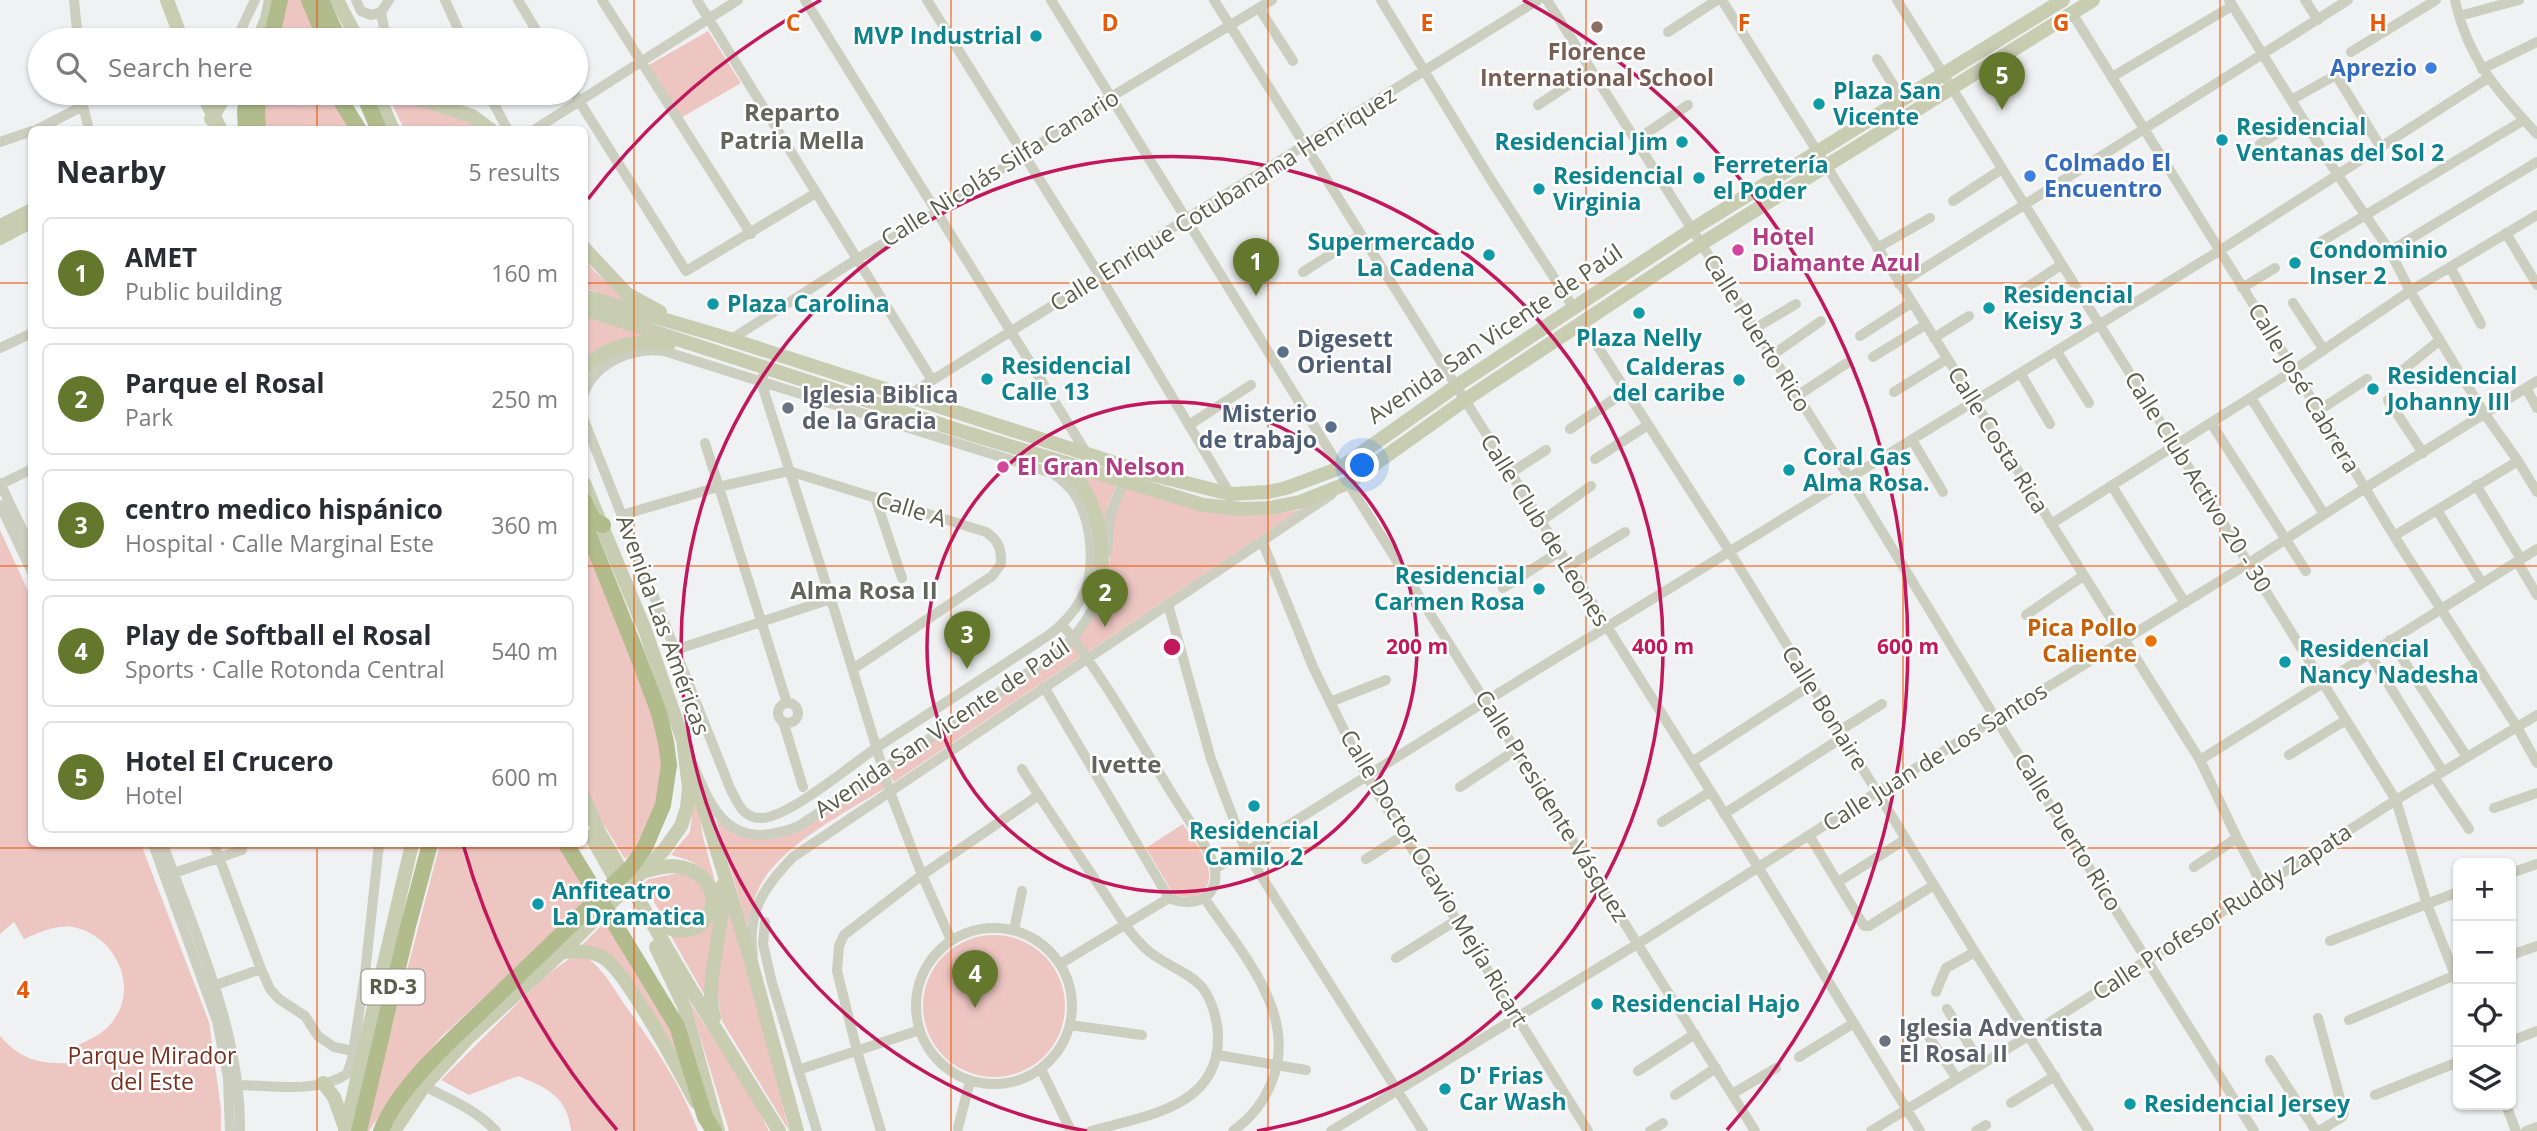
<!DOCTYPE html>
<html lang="en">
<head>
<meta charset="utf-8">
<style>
  body { margin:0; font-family:"Open Sans",sans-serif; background:#f7f7f7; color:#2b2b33 }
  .controls { position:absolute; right:21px; bottom:21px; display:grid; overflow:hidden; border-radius:10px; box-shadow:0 2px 5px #0004 }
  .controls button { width:63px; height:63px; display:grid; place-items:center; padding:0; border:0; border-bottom:2px solid #e1e1e2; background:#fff; color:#2b2b33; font:35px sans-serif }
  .you { position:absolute; left:1363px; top:466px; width:24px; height:24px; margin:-18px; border:5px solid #fff; border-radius:50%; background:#1a73e8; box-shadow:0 0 0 10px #1a73e833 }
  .badge { display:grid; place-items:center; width:46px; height:46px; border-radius:50%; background:#63782d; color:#fff; font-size:23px; font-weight:700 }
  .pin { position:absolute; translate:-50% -58px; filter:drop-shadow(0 2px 4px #0008) }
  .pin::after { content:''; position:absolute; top:37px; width:24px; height:21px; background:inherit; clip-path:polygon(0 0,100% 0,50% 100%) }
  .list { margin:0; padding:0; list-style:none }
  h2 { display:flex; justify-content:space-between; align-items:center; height:91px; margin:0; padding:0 28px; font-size:30px }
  h2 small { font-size:23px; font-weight:400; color:#7c7c81 }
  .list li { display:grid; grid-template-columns:46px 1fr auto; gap:21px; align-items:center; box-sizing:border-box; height:112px; margin:0 14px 14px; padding:0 14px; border:2px solid #e1e1e2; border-radius:10px }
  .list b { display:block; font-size:26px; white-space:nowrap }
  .list p { margin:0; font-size:23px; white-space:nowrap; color:#7c7c81 }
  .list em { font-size:23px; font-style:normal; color:#7c7c81 }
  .icon { flex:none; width:38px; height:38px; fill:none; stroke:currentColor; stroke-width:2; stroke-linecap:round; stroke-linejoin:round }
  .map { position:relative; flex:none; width:2537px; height:1131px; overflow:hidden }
  .search { position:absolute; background:#fff; box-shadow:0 2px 5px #0004; left:28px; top:28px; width:560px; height:77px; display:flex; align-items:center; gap:18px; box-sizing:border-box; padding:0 24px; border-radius:38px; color:#7c7c81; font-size:26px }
  .panel { position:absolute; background:#fff; box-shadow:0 2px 5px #0004; left:28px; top:126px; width:560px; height:721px; border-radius:10px }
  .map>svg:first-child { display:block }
</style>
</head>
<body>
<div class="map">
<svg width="2537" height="1131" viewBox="0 0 2537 1131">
  <rect width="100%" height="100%" fill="#f0f1f3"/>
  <path fill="#edc6c2" d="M284 0H304L322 40H276Z
    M708 31 741 83 679 119 647 66Z
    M270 93H329L355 129H265V102Z
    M387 93C399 93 402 97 413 101 438 110 462 119 487 129H404Z
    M584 257 594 271 634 306 585 288Z
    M585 314 668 341C631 336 614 334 585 361Z
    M1079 472 1117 484 1107 509 1105 529Z
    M1125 485 1265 514 1300 510 894 782 887 771 1072 645 1109 569 1112 515Z
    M0 530 31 597 32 844H141L209 1022 221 1109V1131H0V1036C23 1062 42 1064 76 1063V1046C91 1039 106 1033 115 1018 138 984 114 937 77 928 59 923 40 932 24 939L14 922 0 934Z
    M584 539 628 645 665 751 661 786 645 840 625 859 588 799 585 771Z
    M883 773 885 788C847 812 784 843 761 884 754 896 751 912 747 925L716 819C763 851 786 839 829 809 847 797 865 785 883 773Z
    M695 788 703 837 720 900 705 996 671 936 698 933 713 884C705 865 690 860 671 855L690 832Z
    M1183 824C1197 847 1227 878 1195 898L1174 895 1146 848Z
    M440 844H558L590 900 441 1037 397 1089 369 1131H365Z
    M679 873 699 881 706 896 703 912C669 937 659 912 644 883L649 879Z
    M728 905 764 1030 789 1131 722 1021C712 983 723 943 728 905Z
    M607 920 675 1030 694 1079 619 969 580 947Z
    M923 1006a71 71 0 1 1 142 0a71 71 0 1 1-142 0Z
    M587 957C607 974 613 988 627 1008 655 1047 682 1086 698 1131H571C568 1097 546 1087 518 1076L469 1095 441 1080 544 977 569 959Z
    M689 1001 752 1097 769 1131H729Z"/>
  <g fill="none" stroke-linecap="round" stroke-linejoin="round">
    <path stroke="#cccebf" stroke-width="10" d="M74 0 78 40
      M356 0 361 11 371 15 381 12 389 0
      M445 0 463 40
      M518 0 542 40
      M602 0 751 234
      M697 0 932 380
      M805 0 1087 454
      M927 0 1100 276 1230 494
      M1051 0 1340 468
      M1214 0 1758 867 1920 1131
      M1381 0 1491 180 1573 307
      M1547 0 1850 479 1996 719 2254 1131
      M1722 0 2200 760 2237 838 2263 886
      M1897 0 2396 800 2427 904 2458 983
      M2229 0 2337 174 2390 251 2410 291 2484 413 2518 461 2537 492
      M2305 0 2318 20
      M2455 0C2468 59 2497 91 2537 134
      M1259 8 1293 61
      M381 12 386 40
      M2072 13 2294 370 2394 536 2517 727 2537 763
      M2459 16 2519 0
      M1668 32 1717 0
      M236 40 255 0
      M2351 52 2436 0
      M1877 59 1902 99
      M2482 69 2537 42
      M2112 77 2232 6
      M82 93 83 106 89 130
      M488 93 508 130
      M574 93 686 271 816 193
      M2291 100 2336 75 2380 146
      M1538 105 1591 70
      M36 130 83 106
      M534 130 738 0
      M1635 141 1688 105
      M0 142 32 131
      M2260 144 2302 118
      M1953 201 2002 169
      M2506 233 2537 285
      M2314 246 2524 120
      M1877 248 1930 218
      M2390 251 2537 162
      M2450 267 2481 324
      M1303 272 1361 235
      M1899 284 2348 0
      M2242 288 2275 268
      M2015 295 2061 265
      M2293 303 2324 350
      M1582 322 1730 552 1975 952 2089 1131
      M1754 329 1796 304
      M1860 336 1911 303
      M1934 338 1969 316
      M730 340 857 259 936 212 1111 97 1272 0
      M0 348 32 333
      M2057 352 2089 403
      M1771 356 1821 321
      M1873 357 1925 325
      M766 368 761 382 831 599 890 792 922 875 951 940
      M2021 374 2050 424
      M2392 379 2440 340
      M2526 388 2537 408
      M1894 392 1947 359
      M584 393C596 362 633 347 664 351L1052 473C1061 479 1069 485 1075 495 1092 522 1097 571 1081 599 1073 614 1062 625 1049 635 992 672 936 709 879 746 853 763 790 817 762 818 743 819 737 802 730 788L584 420
      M907 396 1100 276 1186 219 1538 0
      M1797 396 1847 363
      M2251 398 2324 514
      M2388 400 2423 453
      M2318 411 2367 379
      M2211 423 2306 571
      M1189 425 1251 385
      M1570 429 1626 391
      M1912 440 1943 492
      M705 443 787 703
      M1595 459 1648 425
      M1509 474 1546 450
      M0 483 32 550
      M1 484 32 469
      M1345 485 1348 483 1755 1131
      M2476 485 2521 559
      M2112 486 2185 603
      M875 497 902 578
      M0 505 32 572
      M2437 510 2482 583
      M622 515 718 487 789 471 986 532C998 540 1002 549 1001 564L992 576 853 669
      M1540 522 1591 486
      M2051 524 2294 370 2410 291 2537 215
      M2394 536 2518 461
      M1262 541 1313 667 1366 775 1588 1131
      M1107 553 1110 515 1124 481
      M2517 561 2537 595
      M1568 567 1625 532
      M1503 588 1559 552
      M1168 604 1211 759 1246 852 1423 1131
      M2026 615 2083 576
      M2390 640 2467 757
      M675 650 831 599
      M2369 653 2443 772
      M1044 687 1169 898C1191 908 1219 900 1215 870 1213 854 1185 815 1176 800 1139 741 1105 679 1062 624
      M1330 702 1386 680
      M778 713a10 10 0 1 1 20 0a10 10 0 1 1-20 0Z
      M783 721 803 787
      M1839 731 1882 704
      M688 752C711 809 727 855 799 826L1057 653C1080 633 1097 609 1103 580
      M2289 755 2346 720
      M2200 760 2537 549
      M1692 762 1811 685
      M1022 769C1046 808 1073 846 1098 884 1113 905 1126 930 1145 948 1161 964 1187 970 1202 987 1212 1000 1218 1021 1218 1037 1219 1108 1144 1116 1091 1131
      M2434 777 2469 829
      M1460 787 1516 750
      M2494 808 2537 793
      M1724 814 1843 737
      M1662 822 1710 792
      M1809 835 1864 926H1869L1934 885
      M153 844 217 1021 228 1078 230 1131
      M163 844C196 937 241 1030 240 1131
      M214 844 261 969 270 989 279 999 305 1016 318 1036 334 1047 353 1051
      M1366 859 1404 835
      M2194 867 2237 838
      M1215 868 1246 852 1486 701 2219 251 2488 78
      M2511 873 2537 864
      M168 875 242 850
      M1838 882 1906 839
      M1205 899C1240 951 1299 1014 1272 1081 1264 1103 1251 1118 1233 1131
      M765 922 763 944 772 983 817 1131
      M916 1006a78 78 0 1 1 156 0a78 78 0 1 1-156 0Z
      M1014 930 1022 891
      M2330 941 2458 892
      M753 955C746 912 765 886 793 857L1332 494
      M2511 955 2537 946
      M1396 958 1457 920
      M1060 964 1169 898
      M210 987 261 969
      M1936 992 1946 968 1975 952
      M1947 1009 1981 1064
      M2318 1018 2344 1113 2342 1117 2319 1131
      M2349 1020 2458 974
      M1070 1025 1142 1035
      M1923 1028 1957 1079
      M2511 1041 2537 1031
      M1218 1055 1306 1070
      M1799 1057 1854 1023
      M2270 1060 2316 1131
      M1041 1069 1071 1131
      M798 1070 920 1030
      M1638 1071 1695 1034
      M237 1085C271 1085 317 1094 347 1074L352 1059 365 974 379 844
      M424 1086C451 1100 475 1109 496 1131
      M1732 1094 1776 1068
      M1675 1095 1716 1068
      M2375 1095 2458 1062
      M2011 1103 2055 1076
      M2506 1105 2516 1131
      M958 1128 970 1081
      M881 1131 857 1051 837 971 839 946 844 935 922 875 1039 795
      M1331 1131 1639 943 1877 792 2249 563 2365 488 2537 381
      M1650 1131 1663 1123
      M1871 1131 2030 1035 2396 800 2537 715
      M1976 1131 1986 1125
      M2526 1131 2537 1127"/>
    <path stroke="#c8cdb2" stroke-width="14" d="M167 0 182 40
      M337 0 358 40
      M258 40 267 19 271 0
      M202 93 221 130
      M377 93 393 130
      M408 93 416 98 472 116 491 130
      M211 119 227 93
      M0 226 32 210
      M0 238 32 221
      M584 248 627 294 660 312
      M584 296 720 336 1146 473 1230 494 1268 492 1286 488 1340 468 1456 386 1691 230 2063 0
      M584 309 964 432 1203 505 1242 509 1270 508 1300 502 1348 483 1465 400 1701 244 2093 0
      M584 369C608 344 637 339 669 344
      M1061 464C1101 496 1103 538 1102 585
      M693 773 750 958 797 1131
      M584 798 600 834 689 986 779 1131
      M591 836 622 891
      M642 872C654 869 668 864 680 867 738 878 710 959 653 920
      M656 947 684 1006 718 1131
      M562 952C576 951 591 950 604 958 626 971 681 1074 696 1102
      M714 1018C703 980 726 928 722 886
      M323 1083 334 1097 344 1125
      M345 1131 412 844
      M394 1131 424 1086 468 1038 562 952 664 850 681 826 687 808 689 788 683 740 645 630 584 483"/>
    <path stroke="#b1bb8c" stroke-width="16" d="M309 0 326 40
      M321 0 339 40
      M271 40 280 0
      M336 93 359 130
      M363 93 379 130
      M246 130 245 111 248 93
      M258 130 257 108 262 93
      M584 501 593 520 603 525
      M566 844 677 1026 705 1117 714 1131
      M359 1131 408 926 430 844
      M381 1131C398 1086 457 1035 492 1001 538 957 584 912 631 867L645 847 663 805 669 765 666 742 659 713 637 654 584 522"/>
  </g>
  <path fill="none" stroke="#e8590c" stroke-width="2" stroke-opacity="0.55" d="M317 0V40M634 0V1131M951 0V1131M1268 0V1131M1586 0V1131M1903 0V1131M2220 0V1131M317 93V130M0 283H32M584 283H2537M0 566H32M584 566H2537M317 844V1131M0 848H2537"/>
  <g fill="none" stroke="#c2185b" stroke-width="3.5">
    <circle cx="1172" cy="647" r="245"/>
    <path d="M1087 1131A491 491 0 1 1 1257 1131"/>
    <path d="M617 1130A736 736 0 0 1 463 844M588 199A736 736 0 0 1 821 0M1523 0A736 736 0 0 1 1727 1130"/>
  </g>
  <circle fill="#8d6e63" stroke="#fff" stroke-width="2.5" cx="1597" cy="27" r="7"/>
  <g fill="#0f9aa8" stroke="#fff" stroke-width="2.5">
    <circle cx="1036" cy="36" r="7"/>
    <circle cx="1819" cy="104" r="7"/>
    <circle cx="2222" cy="140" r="7"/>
    <circle cx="1682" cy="142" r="7"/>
    <circle cx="1699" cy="178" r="7"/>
    <circle cx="1539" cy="189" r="7"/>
    <circle cx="1489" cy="255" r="7"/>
    <circle cx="2295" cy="263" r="7"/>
    <circle cx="713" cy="304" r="7"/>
    <circle cx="1989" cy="308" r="7"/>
    <circle cx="1639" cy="313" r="7"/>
    <circle cx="987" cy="379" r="7"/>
    <circle cx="1739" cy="380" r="7"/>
    <circle cx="2373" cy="389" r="7"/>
    <circle cx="1789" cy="470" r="7"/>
    <circle cx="1539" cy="589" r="7"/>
    <circle cx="2285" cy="662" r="7"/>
    <circle cx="1254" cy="806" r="7"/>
    <circle cx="538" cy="904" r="7"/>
    <circle cx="1597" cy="1004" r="7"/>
    <circle cx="1445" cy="1089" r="7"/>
    <circle cx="2130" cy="1104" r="7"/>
  </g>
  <g fill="#3f7fe0" stroke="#fff" stroke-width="2.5">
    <circle cx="2431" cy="68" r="7"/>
    <circle cx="2030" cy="176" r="7"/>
  </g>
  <g fill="#d1479c" stroke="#fff" stroke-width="2.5">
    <circle cx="1738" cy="250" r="7"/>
    <circle cx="1003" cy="467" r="7"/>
  </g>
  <g fill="#5c6f8a" stroke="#fff" stroke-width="2.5">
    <circle cx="1283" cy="352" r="7"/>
    <circle cx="1331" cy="427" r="7"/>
  </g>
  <g fill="#6b7280" stroke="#fff" stroke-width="2.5">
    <circle cx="788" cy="408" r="7"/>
    <circle cx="1885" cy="1041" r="7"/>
  </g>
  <circle fill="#e8710a" stroke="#fff" stroke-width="2.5" cx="2151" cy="641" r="7"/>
  <g text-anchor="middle" stroke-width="5" stroke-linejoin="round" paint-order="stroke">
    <rect fill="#fff" stroke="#8b8e80" stroke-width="2" x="361.5" y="969.5" width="63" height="35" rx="5"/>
    <g font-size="21" font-weight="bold" fill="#595d49">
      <text x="393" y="994">RD-3</text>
    </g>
    <g font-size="23" font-weight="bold" fill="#0d838f" stroke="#fff" text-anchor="start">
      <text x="1022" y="44" text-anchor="end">MVP Industrial</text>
      <text x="1833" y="99">Plaza San<tspan x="1833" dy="26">Vicente</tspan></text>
      <text x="2236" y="135">Residencial<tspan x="2236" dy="26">Ventanas del Sol 2</tspan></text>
      <text x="1668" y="150" text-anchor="end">Residencial Jim</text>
      <text x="1713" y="173">Ferretería<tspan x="1713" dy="26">el Poder</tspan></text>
      <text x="1553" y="184">Residencial<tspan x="1553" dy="26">Virginia</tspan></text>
      <text x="1475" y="250" text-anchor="end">Supermercado<tspan x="1475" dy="26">La Cadena</tspan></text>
      <text x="2309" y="258">Condominio<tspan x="2309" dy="26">Inser 2</tspan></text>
      <text x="2003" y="303">Residencial<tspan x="2003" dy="26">Keisy 3</tspan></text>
      <text x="727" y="312">Plaza Carolina</text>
      <text x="1639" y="346" text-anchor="middle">Plaza Nelly</text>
      <text x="1001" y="374">Residencial<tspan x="1001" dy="26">Calle 13</tspan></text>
      <text x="1725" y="375" text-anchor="end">Calderas<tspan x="1725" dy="26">del caribe</tspan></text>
      <text x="2387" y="384">Residencial<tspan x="2387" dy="26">Johanny III</tspan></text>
      <text x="1803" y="465">Coral Gas<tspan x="1803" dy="26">Alma Rosa.</tspan></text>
      <text x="1525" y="584" text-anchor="end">Residencial<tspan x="1525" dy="26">Carmen Rosa</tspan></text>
      <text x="2299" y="657">Residencial<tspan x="2299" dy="26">Nancy Nadesha</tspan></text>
      <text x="1254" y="839" text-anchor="middle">Residencial<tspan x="1254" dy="26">Camilo 2</tspan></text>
      <text x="552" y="899">Anfiteatro<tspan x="552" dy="26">La Dramatica</tspan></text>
      <text x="1611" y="1012">Residencial Hajo</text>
      <text x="1459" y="1084">D' Frias<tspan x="1459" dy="26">Car Wash</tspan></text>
      <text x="2144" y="1112">Residencial Jersey</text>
    </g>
    <g font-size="23" font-weight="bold" fill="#785e54" stroke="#fff">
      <text x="1597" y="60">Florence<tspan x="1597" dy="26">International School</tspan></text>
    </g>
    <g font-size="23" font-weight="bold" fill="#366cbe" stroke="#fff" text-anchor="end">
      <text x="2417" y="76">Aprezio</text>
      <text x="2044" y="171" text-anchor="start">Colmado El<tspan x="2044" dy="26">Encuentro</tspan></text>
    </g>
    <g font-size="23" fill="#595d49" stroke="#fff">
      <text transform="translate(1000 168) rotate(-32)" y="8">Calle Nicolás Silfa Canario</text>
      <text transform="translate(1223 199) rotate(-32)" y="8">Calle Enrique Cotubanama Henriquez</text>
      <text transform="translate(1757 333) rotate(58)" y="8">Calle Puerto Rico</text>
      <text transform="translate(1495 334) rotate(-34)" y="8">Avenida San Vicente de Paúl</text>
      <text transform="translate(2304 388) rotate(59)" y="8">Calle José Cabrera</text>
      <text transform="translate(1998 440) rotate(58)" y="8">Calle Costa Rica</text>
      <text transform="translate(2198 482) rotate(58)" y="8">Calle Club Activo 20 - 30</text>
      <text transform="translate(911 509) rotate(17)" y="8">Calle A</text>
      <text transform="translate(1545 530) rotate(58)" y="8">Calle Club de Leones</text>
      <text transform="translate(663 625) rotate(70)" y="8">Avenida Las Américas</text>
      <text transform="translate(1825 708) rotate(58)" y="8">Calle Bonaire</text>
      <text transform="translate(942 728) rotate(-34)" y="8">Avenida San Vicente de Paúl</text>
      <text transform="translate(1935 757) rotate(-32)" y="8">Calle Juan de Los Santos</text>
      <text transform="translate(1552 806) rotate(58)" y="8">Calle Presidente Vásquez</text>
      <text transform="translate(2068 832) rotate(58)" y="8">Calle Puerto Rico</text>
      <text transform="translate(1434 878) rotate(59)" y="8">Calle Doctor Ocavio Mejía Ricart</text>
      <text transform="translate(2222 912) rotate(-33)" y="8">Calle Profesor Ruddy Zapata</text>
    </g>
    <g font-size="23" font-weight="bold" fill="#b23c85" stroke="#fff" text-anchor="start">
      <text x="1752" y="245">Hotel<tspan x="1752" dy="26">Diamante Azul</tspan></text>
      <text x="1017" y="475">El Gran Nelson</text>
    </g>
    <g font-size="23" font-weight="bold" fill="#4e5e75" stroke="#fff" text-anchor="start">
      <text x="1297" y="347">Digesett<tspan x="1297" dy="26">Oriental</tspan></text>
      <text x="1317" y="422" text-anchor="end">Misterio<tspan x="1317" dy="26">de trabajo</tspan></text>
    </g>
    <g font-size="23" font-weight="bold" fill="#5b616d" stroke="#fff" text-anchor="start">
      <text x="802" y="403">Iglesia Biblica<tspan x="802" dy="26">de la Gracia</tspan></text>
      <text x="1899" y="1036">Iglesia Adventista<tspan x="1899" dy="26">El Rosal II</tspan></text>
    </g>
    <g font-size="23" font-weight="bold" fill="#c56008" stroke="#fff" text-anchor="end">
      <text x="2137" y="636">Pica Pollo<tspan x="2137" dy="26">Caliente</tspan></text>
    </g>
    <g font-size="23" fill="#7a301e" stroke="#fff">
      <text x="152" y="1064">Parque Mirador<tspan x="152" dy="26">del Este</tspan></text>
    </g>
    <g font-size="24" font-weight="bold" fill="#63655d" stroke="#fff">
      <text x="792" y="121">Reparto<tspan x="792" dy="28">Patria Mella</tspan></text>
      <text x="864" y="599">Alma Rosa II</text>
      <text x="1126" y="773">Ivette</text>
    </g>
  </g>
  <g font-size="23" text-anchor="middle" font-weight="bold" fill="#e8590c" stroke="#fff" stroke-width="5" stroke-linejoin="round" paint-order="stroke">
    <text x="793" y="31">C</text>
    <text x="1110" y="31">D</text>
    <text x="1427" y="31">E</text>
    <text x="1744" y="31">F</text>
    <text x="2061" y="31">G</text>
    <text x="2378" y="31">H</text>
    <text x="23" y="998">4</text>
  </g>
  <circle cx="1172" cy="647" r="10" fill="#c2185b" stroke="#fff" stroke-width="3.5"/>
  <g font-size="21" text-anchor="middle" font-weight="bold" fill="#c2185b" stroke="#fff" stroke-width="5" stroke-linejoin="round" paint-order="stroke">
    <text x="1417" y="654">200 m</text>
    <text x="1663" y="654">400 m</text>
    <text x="1908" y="654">600 m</text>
  </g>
</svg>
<div class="controls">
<button>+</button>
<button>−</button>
<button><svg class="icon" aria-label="locate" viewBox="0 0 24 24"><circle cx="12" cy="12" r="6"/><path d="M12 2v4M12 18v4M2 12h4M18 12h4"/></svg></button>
<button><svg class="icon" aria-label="layers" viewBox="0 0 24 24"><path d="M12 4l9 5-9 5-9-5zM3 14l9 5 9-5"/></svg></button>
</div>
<div class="you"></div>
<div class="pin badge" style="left:1256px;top:296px">1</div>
<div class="pin badge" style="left:1105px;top:627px">2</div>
<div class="pin badge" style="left:967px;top:669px">3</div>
<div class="pin badge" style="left:975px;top:1008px">4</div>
<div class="pin badge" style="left:2002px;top:110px">5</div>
<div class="search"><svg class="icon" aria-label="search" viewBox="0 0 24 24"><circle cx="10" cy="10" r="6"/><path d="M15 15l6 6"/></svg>Search here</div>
<section class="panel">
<h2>Nearby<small>5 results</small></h2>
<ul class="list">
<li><span class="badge">1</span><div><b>AMET</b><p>Public building</p></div><em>160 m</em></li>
<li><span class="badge">2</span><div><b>Parque el Rosal</b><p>Park</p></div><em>250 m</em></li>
<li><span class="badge">3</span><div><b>centro medico hispánico</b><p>Hospital · Calle Marginal Este</p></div><em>360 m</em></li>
<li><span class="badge">4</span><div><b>Play de Softball el Rosal</b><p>Sports · Calle Rotonda Central</p></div><em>540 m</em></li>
<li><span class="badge">5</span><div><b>Hotel El Crucero</b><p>Hotel</p></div><em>600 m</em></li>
</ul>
</section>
</div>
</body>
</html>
